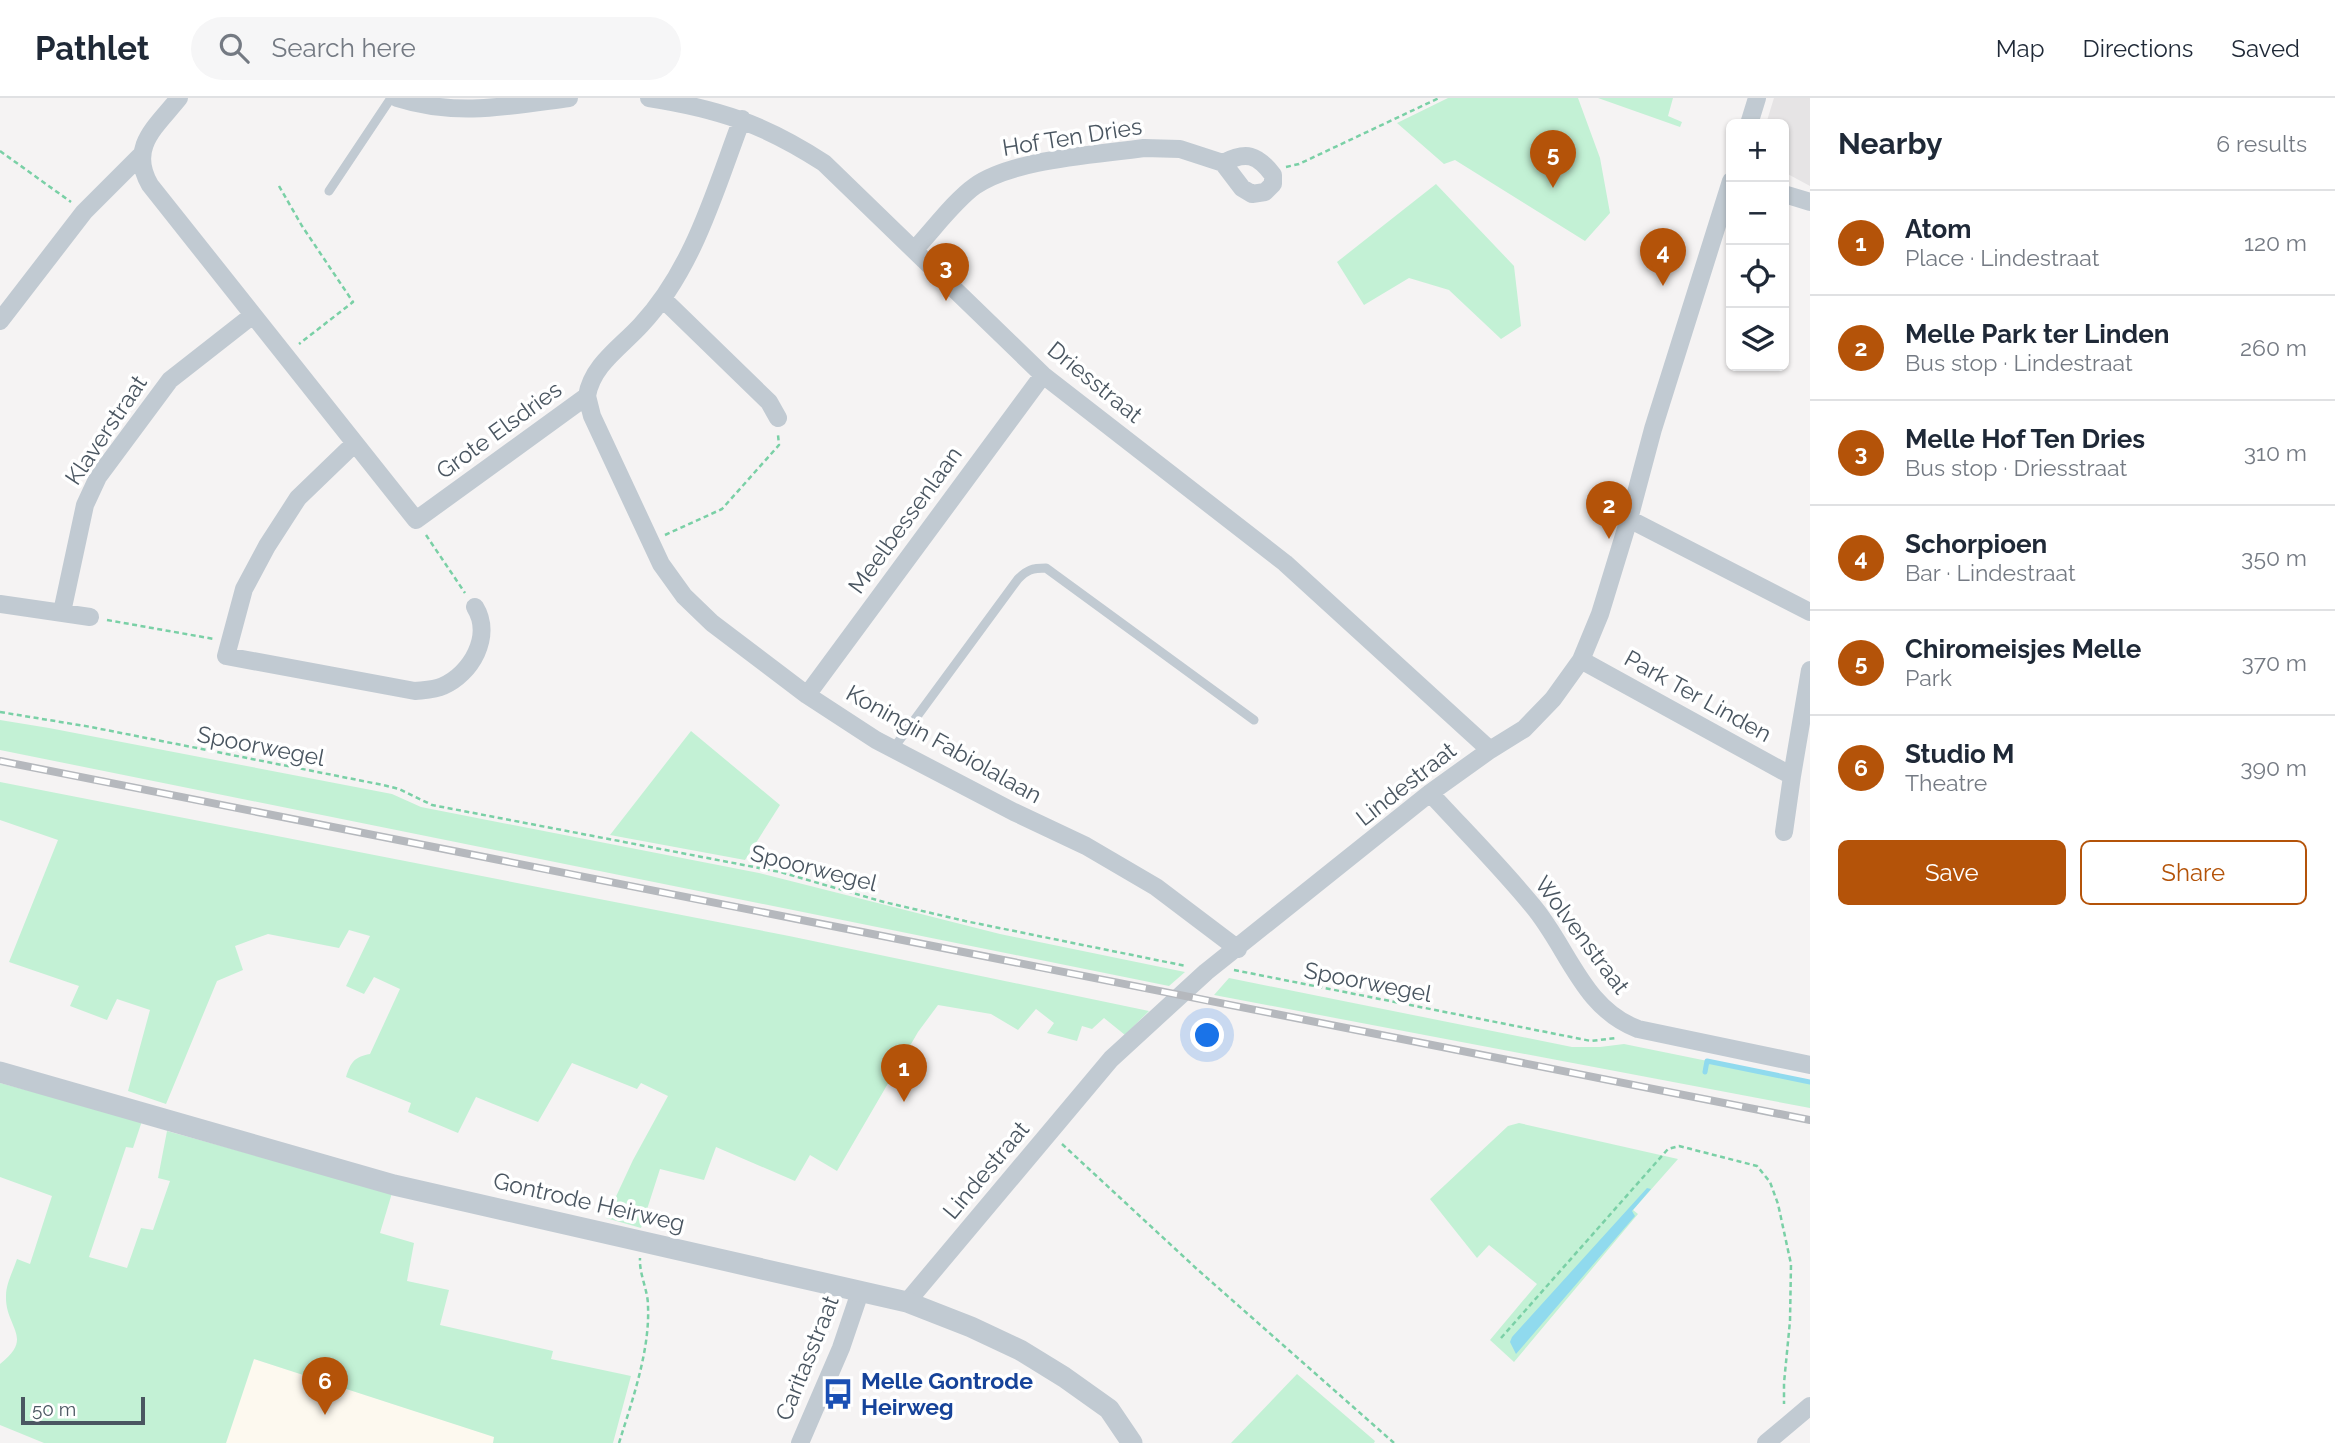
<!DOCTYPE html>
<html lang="en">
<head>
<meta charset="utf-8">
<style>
  body { margin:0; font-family:Raleway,sans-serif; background:#f6f6f7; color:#1f2937 }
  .controls { position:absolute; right:21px; top:21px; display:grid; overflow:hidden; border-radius:10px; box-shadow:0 2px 5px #0004 }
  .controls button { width:63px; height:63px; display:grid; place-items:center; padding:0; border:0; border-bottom:2px solid #e0e1e3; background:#fff; color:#1f2937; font:35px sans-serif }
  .scale { position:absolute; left:21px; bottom:18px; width:124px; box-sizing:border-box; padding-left:7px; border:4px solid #4a5661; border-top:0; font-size:19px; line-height:24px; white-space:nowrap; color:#4a5661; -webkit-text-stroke:5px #fff; paint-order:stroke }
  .you { position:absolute; left:1208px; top:938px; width:24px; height:24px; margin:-18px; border:5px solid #fff; border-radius:50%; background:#1a73e8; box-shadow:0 0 0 10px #1a73e833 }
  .badge { display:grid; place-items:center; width:46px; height:46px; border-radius:50%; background:#b45309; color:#fff; font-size:23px; font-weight:700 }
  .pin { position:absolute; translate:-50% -58px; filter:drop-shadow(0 2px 4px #0008) }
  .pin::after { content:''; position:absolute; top:37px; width:24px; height:21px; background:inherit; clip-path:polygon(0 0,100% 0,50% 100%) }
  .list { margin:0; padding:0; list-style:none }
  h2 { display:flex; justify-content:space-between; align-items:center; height:91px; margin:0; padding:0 28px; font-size:30px }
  h2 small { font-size:23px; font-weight:400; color:#747a83 }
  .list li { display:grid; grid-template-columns:46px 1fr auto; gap:21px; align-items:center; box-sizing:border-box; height:105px; padding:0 28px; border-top:2px solid #e0e1e3 }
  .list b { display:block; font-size:26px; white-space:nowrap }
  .list p { margin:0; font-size:23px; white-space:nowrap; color:#747a83 }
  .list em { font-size:23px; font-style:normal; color:#747a83 }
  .actions { display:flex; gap:14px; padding:21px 28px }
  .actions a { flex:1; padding:16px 0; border:2px solid #b45309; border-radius:10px; text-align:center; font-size:24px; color:#b45309 }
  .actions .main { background:#b45309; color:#fff }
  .icon { flex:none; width:38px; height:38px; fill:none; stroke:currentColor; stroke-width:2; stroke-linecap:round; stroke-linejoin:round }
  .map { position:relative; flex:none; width:1810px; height:1345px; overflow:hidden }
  header { display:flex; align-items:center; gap:42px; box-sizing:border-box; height:98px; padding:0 35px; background:#fff; border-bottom:2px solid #e0e1e3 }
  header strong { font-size:33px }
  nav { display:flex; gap:38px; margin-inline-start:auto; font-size:24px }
  .search { width:490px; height:63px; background:#f6f6f7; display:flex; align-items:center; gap:18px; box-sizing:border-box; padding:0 24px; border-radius:38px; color:#747a83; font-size:26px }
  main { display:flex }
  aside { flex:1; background:#fff }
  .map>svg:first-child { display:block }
</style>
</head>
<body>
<header>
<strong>Pathlet</strong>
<div class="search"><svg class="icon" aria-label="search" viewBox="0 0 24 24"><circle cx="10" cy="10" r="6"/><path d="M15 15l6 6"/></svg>Search here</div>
<nav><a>Map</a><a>Directions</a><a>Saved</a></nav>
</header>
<main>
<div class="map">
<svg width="1810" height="1345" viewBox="0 0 1810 1345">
  <rect width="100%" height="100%" fill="#f5f3f3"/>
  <path fill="#fdf9ef" d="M254 1261 495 1339 493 1345H226Z"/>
  <path fill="#e6e4e5" d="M1774 0H1810V88L1784 74V26H1766Z"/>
  <path fill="#c3f1d5" d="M1448 0H1578L1600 60 1610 115 1585 143 1455 62 1444 66 1397 25Z
    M1598 0H1673L1668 18 1682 24 1680 29Z
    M1436 86 1514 168 1521 228 1501 241 1449 192 1409 180 1364 207 1337 164Z
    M0 622 49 630 392 696 421 709 759 775 1000 836 1185 874 1169 888 0 652Z
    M691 633 780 707 745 762 610 737Z
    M0 684 789 838 1149 913 1125 937 1104 920 1092 931 1082 928 1077 943 1047 935 1054 925 1036 911 1018 932 991 916 938 907 918 934 837 1073 810 1057 795 1083 716 1049 704 1082 660 1071 641 1130 606 1120 633 1062 668 998 641 985 637 991 572 965 538 1024 476 999 458 1035 408 1014 411 1005 346 979C351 964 354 959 370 956L400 891 374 879 364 896 346 888 370 838 349 832 339 850 268 836 235 848 243 872 217 883 166 1006 128 993 150 912 117 901 107 922 70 908 79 888 9 864 58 742 0 722Z
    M1229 880 1572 949H1600L1624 946 1810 984V1010L1214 897Z
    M0 985 142 1023 133 1050 126 1049 89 1159 127 1170 141 1130 153 1132 170 1083 158 1080 167 1033 392 1095 380 1135 414 1145 407 1183 449 1192 440 1227 553 1253 551 1261 631 1278 613 1345H493L494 1339 254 1261 226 1345H44L0 1327V1266C35 1239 5 1230 6 1198 6 1186 13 1173 17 1161L30 1166 52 1098 0 1079Z
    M1519 1025 1678 1061 1633 1112 1638 1116 1514 1264 1490 1242 1537 1186 1489 1147 1477 1160 1430 1101 1508 1028Z
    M1297 1276 1375 1343 1374 1345H1231Z"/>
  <path fill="#90daee" d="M1647 1090 1651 1091 1632 1113 1635 1118 1516 1256 1510 1244 1512 1239Z"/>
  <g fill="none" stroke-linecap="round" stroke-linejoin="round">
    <path stroke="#90daee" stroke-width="5" d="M1705 974 1707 963 1810 984"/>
    <path stroke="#7ad0a6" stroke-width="2.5" stroke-dasharray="5 3.5" stroke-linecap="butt" d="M0 53 71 104
      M1286 69 1299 66 1439 0
      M279 88 302 128 353 204 299 246
      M426 437 465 495
      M665 437 722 411 779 347 778 337
      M107 522 214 541
      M0 614 91 629 383 687 399 691 432 707 780 774 884 804 965 823 1186 868
      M1234 872 1591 943 1616 940
      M1062 1046 1198 1172 1394 1345
      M1501 1240 1668 1051 1679 1048 1757 1068 1770 1084 1778 1106 1791 1166 1790 1223 1784 1285V1306
      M619 1345C632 1303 650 1253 648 1208 648 1192 639 1176 640 1160"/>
    <path stroke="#c1cad2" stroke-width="9" d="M329 93 391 0
      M893 651 1018 481C1027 472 1032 470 1046 470L1254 622"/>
    <path stroke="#c1cad2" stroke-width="18" d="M179 0C156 29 128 49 150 87L416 422 587 298C592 267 621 249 641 227 694 170 715 92 742 21
      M397 0C456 19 509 8 569 0
      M649 0C719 11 764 26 824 65L1043 277 1285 465 1490 652
      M1749 26 1757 0
      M1784 96 1810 104
      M915 151C932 133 955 102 975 88 1013 61 1096 57 1144 50L1180 51 1223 65 1242 90 1252 96 1265 94 1273 86V77C1257 56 1246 53 1223 65
      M664 202 769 304 778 320
      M0 223 84 114 140 58
      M587 298 592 318 661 466 684 498 712 525 807 597 876 642 1014 714 1086 748 1156 789 1238 851
      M354 346 298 400 267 448 244 491 226 558 415 593C424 592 435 592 443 588 471 576 493 538 475 509
      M1629 421 1810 514
      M0 506 90 519
      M62 514 85 407 98 379 170 282 253 217
      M1581 562 1792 678 1810 572
      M807 597 1043 277
      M1430 695C1464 732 1500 768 1532 807 1568 849 1582 910 1638 931L1810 967
      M1784 734 1792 678
      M907 1204 1111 961 1206 874 1430 695 1490 652 1524 631 1553 601 1581 562 1600 516 1629 421 1653 331 1731 83
      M800 1345 841 1250 860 1194
      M1766 1345 1810 1308"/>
    <path stroke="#c1cad2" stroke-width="21" d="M0 974 394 1087 907 1204 971 1229 1020 1252 1064 1279 1109 1311 1132 1345"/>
    <defs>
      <path id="rail" d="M0 663 1810 1022"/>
    </defs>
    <use href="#rail" stroke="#b5b8bd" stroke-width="8"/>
    <use href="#rail" stroke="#fff" stroke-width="5" stroke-dasharray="16" stroke-linecap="butt"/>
  </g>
  <defs>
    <symbol id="bus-bare" viewBox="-9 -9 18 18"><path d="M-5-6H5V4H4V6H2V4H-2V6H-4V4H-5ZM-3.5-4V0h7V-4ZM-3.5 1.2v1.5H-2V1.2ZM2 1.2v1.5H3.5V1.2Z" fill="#1a4fb4" stroke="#fff" stroke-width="2.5" paint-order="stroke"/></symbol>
  </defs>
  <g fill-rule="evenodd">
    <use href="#bus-bare" x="816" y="1274" width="44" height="44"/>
  </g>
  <g text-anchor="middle" stroke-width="7" stroke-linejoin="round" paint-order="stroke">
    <g font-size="23" fill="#4a5661" stroke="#fff">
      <text transform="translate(1072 39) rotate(-9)" y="8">Hof Ten Dries</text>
      <text transform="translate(1095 284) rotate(39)" y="8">Driesstraat</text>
      <text transform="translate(106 332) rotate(-56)" y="8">Klaverstraat</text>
      <text transform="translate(499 332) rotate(-36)" y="8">Grote Elsdries</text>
      <text transform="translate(905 422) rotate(-54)" y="8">Meelbessenlaan</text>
      <text transform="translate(1698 598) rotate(29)" y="8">Park Ter Linden</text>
      <text transform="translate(944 646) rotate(29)" y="8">Koningin Fabiolalaan</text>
      <text transform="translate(261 648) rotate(11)" y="8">Spoorwegel</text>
      <text transform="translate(1406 686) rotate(-38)" y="8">Lindestraat</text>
      <text transform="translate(814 770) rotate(14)" y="8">Spoorwegel</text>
      <text transform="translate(1582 837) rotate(53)" y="8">Wolvenstraat</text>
      <text transform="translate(1368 884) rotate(11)" y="8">Spoorwegel</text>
      <text transform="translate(986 1072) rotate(-50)" y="8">Lindestraat</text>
      <text transform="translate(589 1104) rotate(13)" y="8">Gontrode Heirweg</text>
      <text transform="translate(807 1260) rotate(-68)" y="8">Caritasstraat</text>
    </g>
    <g font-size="23" font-weight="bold" fill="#164399" stroke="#fff" text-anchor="start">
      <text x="861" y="1291">Melle Gontrode<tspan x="861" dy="26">Heirweg</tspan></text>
    </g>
  </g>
</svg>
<div class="controls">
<button>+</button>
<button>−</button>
<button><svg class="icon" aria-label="locate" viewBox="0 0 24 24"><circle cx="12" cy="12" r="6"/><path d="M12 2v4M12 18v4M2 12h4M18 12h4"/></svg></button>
<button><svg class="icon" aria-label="layers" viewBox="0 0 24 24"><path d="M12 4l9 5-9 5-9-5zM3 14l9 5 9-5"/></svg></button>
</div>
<div class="scale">50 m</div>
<div class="you"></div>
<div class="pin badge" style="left:904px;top:1004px">1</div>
<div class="pin badge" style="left:1609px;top:441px">2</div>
<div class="pin badge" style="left:946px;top:203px">3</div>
<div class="pin badge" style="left:1663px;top:188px">4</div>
<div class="pin badge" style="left:1553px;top:90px">5</div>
<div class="pin badge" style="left:325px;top:1317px">6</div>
</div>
<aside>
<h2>Nearby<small>6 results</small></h2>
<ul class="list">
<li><span class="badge">1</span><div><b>Atom</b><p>Place · Lindestraat</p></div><em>120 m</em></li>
<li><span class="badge">2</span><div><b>Melle Park ter Linden</b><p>Bus stop · Lindestraat</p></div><em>260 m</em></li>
<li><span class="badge">3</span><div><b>Melle Hof Ten Dries</b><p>Bus stop · Driesstraat</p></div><em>310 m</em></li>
<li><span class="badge">4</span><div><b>Schorpioen</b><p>Bar · Lindestraat</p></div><em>350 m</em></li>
<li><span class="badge">5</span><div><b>Chiromeisjes Melle</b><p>Park</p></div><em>370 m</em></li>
<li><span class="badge">6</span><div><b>Studio M</b><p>Theatre</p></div><em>390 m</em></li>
</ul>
<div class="actions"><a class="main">Save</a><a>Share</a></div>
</aside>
</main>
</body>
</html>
